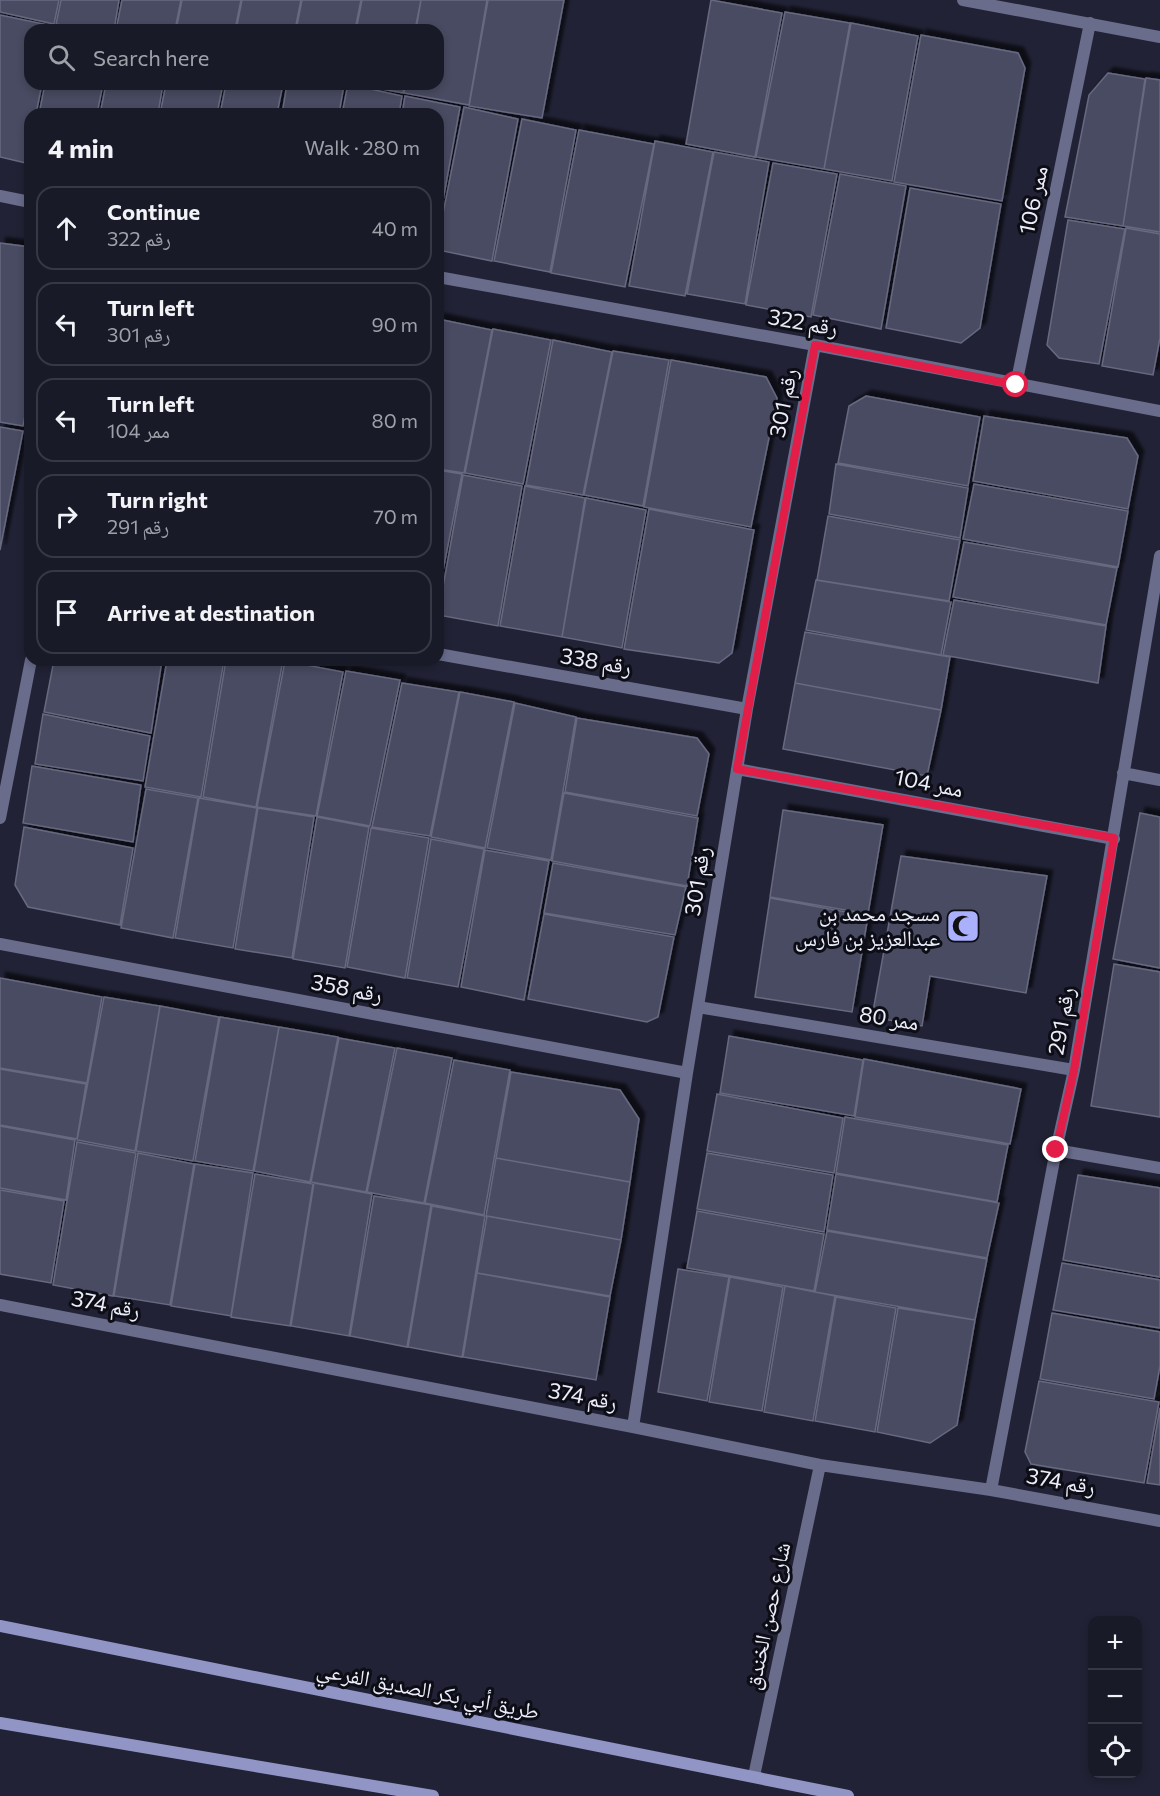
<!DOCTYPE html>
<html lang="en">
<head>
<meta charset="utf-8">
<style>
  body { margin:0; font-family:Commissioner,"Noto Naskh Arabic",sans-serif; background:#262734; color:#f1f3f6 }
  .controls { position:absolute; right:18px; bottom:18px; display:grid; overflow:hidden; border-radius:12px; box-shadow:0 3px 9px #0003 }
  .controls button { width:54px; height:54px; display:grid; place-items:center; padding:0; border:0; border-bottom:2px solid #373845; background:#191a28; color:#f1f3f6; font:30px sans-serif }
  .stop { position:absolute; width:18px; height:18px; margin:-14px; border:4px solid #e11d48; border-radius:50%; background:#fff }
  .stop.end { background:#e11d48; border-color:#fff; box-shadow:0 2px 6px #0008 }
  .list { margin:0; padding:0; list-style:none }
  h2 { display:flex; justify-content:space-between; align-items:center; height:78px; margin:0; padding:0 24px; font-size:26px }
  h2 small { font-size:20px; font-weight:400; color:#9fa1a8 }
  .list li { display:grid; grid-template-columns:39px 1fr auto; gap:18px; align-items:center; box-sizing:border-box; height:84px; margin:0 12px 12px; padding:0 12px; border:2px solid #373845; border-radius:18px }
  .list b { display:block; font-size:22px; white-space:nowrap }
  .list p { margin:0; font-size:20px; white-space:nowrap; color:#9fa1a8 }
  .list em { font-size:20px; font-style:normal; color:#9fa1a8 }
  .icon { flex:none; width:33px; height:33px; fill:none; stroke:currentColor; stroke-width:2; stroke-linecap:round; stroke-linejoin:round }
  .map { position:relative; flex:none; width:1160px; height:1796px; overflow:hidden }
  .search { position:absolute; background:#191a28; box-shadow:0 3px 9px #0003; left:24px; top:24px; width:420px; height:66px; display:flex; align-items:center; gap:15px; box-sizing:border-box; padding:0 21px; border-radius:18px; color:#9fa1a8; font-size:22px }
  .panel { position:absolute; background:#191a28; box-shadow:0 3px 9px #0003; left:24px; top:108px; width:420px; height:558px; border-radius:18px }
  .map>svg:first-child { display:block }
</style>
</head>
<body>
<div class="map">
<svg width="1160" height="1796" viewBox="0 0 1160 1796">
  <defs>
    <filter id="shadow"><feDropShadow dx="5.5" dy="-5.5" stdDeviation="1.5" flood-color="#0009"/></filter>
  </defs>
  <rect width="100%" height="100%" fill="#212235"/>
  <path fill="#4a4c62" stroke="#676980" stroke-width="1.5" filter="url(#shadow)" d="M0 0H59L54 24 0 12Z
    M61 0H119L114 30H88L56 24Z
    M122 0H181L175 30H116Z
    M182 0H241L235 30H176Z
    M242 0H301L295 30H236Z
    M302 0H361L355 30H296Z
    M362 0H421L415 30H356Z
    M421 0H487L469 105 404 93 405 84H438V30H416Z
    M488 0H564L542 118 469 106Z
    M711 0 782 13 755 157 686 144Z
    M785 12 850 23 824 169 756 157Z
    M0 15 53 26 52 30H30V84H42L36 114H30V143L26 163 0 157Z
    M851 23 918 36 892 181 824 169Z
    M921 35 1018 53 1025 68 1002 201 894 182Z
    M1108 73 1145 79 1123 226 1065 217 1089 95Z
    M1146 78 1160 80V232L1123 226Z
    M45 84H103L97 114H39Z
    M106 84H163L158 114H100Z
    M166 84H223L217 114H160Z
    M226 84H283L277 114H220Z
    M287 84 344 85 339 114H282Z
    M348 84 402 96 399 114H342Z
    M354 84H405L403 93Z
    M405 96 460 107 438 228V114H402Z
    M464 107 518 119 492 261 438 250V239Z
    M522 119 576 130 550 272 494 261Z
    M579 130 654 144 625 287 551 273Z
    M655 141 713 152 685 296 629 286Z
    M714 152 769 162 745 304 687 294Z
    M773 163 837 174 811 317 746 305Z
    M840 174 906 186 881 329 813 315Z
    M910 188 1001 204 980 328 961 343 886 328Z
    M1068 220 1125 229 1099 364 1059 358 1047 345Z
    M1126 228 1160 234V338L1153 375 1102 366Z
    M0 243 30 247V390L23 426 0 422Z
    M438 319 492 330 464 473 438 469Z
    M493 329 551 340 523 484 465 473Z
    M553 340 612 352 583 495 526 485Z
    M613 351 669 360 643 506 584 495Z
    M671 360 766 377 777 398 751 527 644 507Z
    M866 396 980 417 968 486 838 463 849 406Z
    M984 416 1127 438 1138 456 1128 509 973 481Z
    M0 427 23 431 0 550Z
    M836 464 968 488 960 538 829 514Z
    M438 470 462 474 438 596Z
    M463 475 522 486 498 626 438 615Z
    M974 484 1128 511 1118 567 963 539Z
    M525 486 585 498 562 637 500 626Z
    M586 498 646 510 622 648 562 637Z
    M649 509 754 530 732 653 719 663 624 649Z
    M828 516 960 540 949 601 817 580Z
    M964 542 1117 568 1106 625 953 597Z
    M816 580 951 602 941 655 806 630Z
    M954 600 1106 626 1098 683 943 655Z
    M805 632 950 657 941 710 795 683Z
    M54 660H162L151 733 44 712Z
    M167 660H224L201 797 145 787Z
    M226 660H283L256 807 203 797Z
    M285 661 343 672 316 816 257 807Z
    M346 671 400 680 370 826 317 816Z
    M402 683 459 692 430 836 372 827Z
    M795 683 941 710 927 776 783 749Z
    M460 692 514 702 485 848 431 837Z
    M515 703 576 717 551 860 487 848Z
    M43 714 150 736 143 781 35 764Z
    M577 718 697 738 709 754 697 816 565 792Z
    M32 766 141 785 133 842 23 823Z
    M146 789 198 798 173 938 121 928Z
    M564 793 698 818 687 886 552 861Z
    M199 798 257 808 233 948 175 938Z
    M258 808 314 817 292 958 235 949Z
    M783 810 883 825 868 914 770 897Z
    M1140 813 1160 817V968L1113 959Z
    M317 817 369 827 345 968 293 959Z
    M24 827 133 848 120 925 28 907 15 885Z
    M371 828 429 838 405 978 347 967Z
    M431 839 484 849 458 987 407 978Z
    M485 850 549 861 524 1000 461 987Z
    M901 856 1047 876 1026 993 930 976 922 1026 872 1017Z
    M553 863 686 887 675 935 544 913Z
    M770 898 868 916 852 1012 755 997Z
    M544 914 674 937 658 1017 647 1022 528 999Z
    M1114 964 1160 972V1117L1091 1106Z
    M0 978 102 997 87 1083 0 1068Z
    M104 997 160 1006 135 1151 77 1140Z
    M160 1006 219 1017 193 1161 136 1151Z
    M220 1017 279 1027 253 1171 195 1161Z
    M279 1027 338 1037 310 1182 254 1171Z
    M729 1036 863 1060 854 1116 720 1093Z
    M339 1038 395 1048 366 1192 311 1182Z
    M397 1048 452 1058 424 1203 367 1192Z
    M864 1059 1021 1089 1010 1144 855 1117Z
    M454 1060 510 1070 484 1215 425 1203Z
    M0 1069 86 1084 77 1139 0 1125Z
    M511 1072 620 1090 639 1119 630 1182 496 1158Z
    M717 1094 843 1118 834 1173 707 1151Z
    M845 1117 1008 1145 997 1202 836 1173Z
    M0 1126 75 1140 66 1200 0 1188Z
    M77 1142 136 1153 113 1296 53 1285Z
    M138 1153 194 1164 170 1305 114 1296Z
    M707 1153 833 1175 824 1232 697 1209Z
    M496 1158 630 1182 621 1240 486 1216Z
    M195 1164 253 1173 231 1316 171 1306Z
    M255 1174 313 1184 290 1326 231 1317Z
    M836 1174 999 1203 987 1258 827 1230Z
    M1078 1175 1160 1188V1277L1063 1260Z
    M314 1183 372 1194 349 1336 291 1326Z
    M0 1190 64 1201 51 1283 0 1274Z
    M374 1196 431 1205 407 1347 350 1336Z
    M432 1206 485 1216 462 1357 408 1347Z
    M697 1211 824 1234 814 1291 687 1268Z
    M487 1216 621 1240 610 1296 477 1273Z
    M827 1231 987 1259 975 1320 815 1292Z
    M1062 1263 1160 1280V1328L1053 1310Z
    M678 1269 729 1277 707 1401 658 1392Z
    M477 1273 610 1297 596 1380 463 1357Z
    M730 1277 783 1287 762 1411 709 1402Z
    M785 1286 835 1296 813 1421 764 1412Z
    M836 1297 896 1308 875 1432 815 1421Z
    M898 1308 975 1320 957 1425 930 1443 877 1432Z
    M1052 1313 1160 1332V1366L1154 1399 1040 1379Z
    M1039 1381 1159 1402 1144 1483 1031 1464 1025 1452Z
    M1160 1408V1485L1147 1483Z"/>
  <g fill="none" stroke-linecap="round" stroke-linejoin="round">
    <path stroke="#696c8b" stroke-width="12" d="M963 0 1160 37
      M0 196 30 202
      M438 277 815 345 1160 411
      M1016 385 1090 23
      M438 654 747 709
      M737 769 1114 839
      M1123 773 1160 780
      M0 818 31 660
      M0 944 687 1073
      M698 1007 1074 1070
      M1056 1150 1160 1168
      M0 1305 633 1427 820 1465 991 1490 1160 1521
      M633 1427 687 1073 747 709 815 345
      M991 1490 1056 1150 1074 1070 1160 556
      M754 1776 820 1465"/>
    <path stroke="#9195c6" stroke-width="12" d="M0 1626 848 1796
      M0 1723 433 1796"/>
  </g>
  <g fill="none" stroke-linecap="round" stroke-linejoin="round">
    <path stroke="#e11d48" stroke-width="8" d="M1016 385 815 345 737 769 1114 838 1074 1070 1056 1150"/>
  </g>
  <defs>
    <symbol id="mosque-square" viewBox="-11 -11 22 22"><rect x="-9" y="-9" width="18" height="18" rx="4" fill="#aab0fb" stroke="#0c0d15"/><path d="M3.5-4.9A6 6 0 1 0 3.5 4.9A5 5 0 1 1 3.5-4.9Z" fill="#111"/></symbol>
  </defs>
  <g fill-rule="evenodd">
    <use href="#mosque-square" x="944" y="907" width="38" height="38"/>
  </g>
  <g text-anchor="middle" stroke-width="6" stroke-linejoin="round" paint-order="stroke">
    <g font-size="22" fill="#ecedfb" stroke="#0c0d15">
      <text transform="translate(1033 200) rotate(-78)" y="8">ممر 106</text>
      <text transform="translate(803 322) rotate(10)" y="8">رقم 322</text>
      <text transform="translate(783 403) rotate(-79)" y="8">رقم 301</text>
      <text transform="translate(596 661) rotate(10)" y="8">رقم 338</text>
      <text transform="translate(929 783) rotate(11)" y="8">ممر 104</text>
      <text transform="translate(697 881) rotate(-81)" y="8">رقم 301</text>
      <text transform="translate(347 988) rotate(11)" y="8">رقم 358</text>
      <text transform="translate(889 1018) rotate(9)" y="8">ممر 80</text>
      <text transform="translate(1061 1021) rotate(-80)" y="8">رقم 291</text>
      <text transform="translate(106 1304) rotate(11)" y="8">رقم 374</text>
      <text transform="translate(583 1396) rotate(11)" y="8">رقم 374</text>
      <text transform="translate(1061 1481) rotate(10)" y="8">رقم 374</text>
      <text transform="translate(767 1616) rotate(-78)" y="8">شارع حصن الخندق</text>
      <text transform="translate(428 1690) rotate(11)" y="8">طريق أبي بكر الصديق الفرعي</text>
    </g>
    <g font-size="22" fill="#ecedfb" stroke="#0c0d15" text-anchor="end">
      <text x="940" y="921">مسجد محمد بن<tspan x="940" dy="25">عبدالعزيز بن فارس</tspan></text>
    </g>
  </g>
</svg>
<div class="controls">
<button>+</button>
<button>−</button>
<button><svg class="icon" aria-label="locate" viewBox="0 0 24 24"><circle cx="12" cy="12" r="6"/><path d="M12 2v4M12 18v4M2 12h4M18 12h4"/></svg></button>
</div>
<div class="stop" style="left:1016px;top:385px"></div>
<div class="stop end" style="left:1056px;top:1150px"></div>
<div class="search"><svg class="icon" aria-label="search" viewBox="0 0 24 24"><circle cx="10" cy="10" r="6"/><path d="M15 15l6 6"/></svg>Search here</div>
<section class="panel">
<h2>4 min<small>Walk · 280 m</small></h2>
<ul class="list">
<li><svg class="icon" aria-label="ahead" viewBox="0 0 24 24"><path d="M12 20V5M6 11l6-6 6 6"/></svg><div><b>Continue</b><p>رقم 322</p></div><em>40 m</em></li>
<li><svg class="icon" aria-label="left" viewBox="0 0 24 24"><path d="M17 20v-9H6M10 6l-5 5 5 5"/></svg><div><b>Turn left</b><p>رقم 301</p></div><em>90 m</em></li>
<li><svg class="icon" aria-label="left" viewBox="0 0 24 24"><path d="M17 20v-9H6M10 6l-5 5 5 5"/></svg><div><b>Turn left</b><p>ممر 104</p></div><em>80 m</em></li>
<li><svg class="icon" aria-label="right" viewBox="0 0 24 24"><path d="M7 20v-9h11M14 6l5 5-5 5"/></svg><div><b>Turn right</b><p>رقم 291</p></div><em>70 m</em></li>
<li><svg class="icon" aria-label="arrive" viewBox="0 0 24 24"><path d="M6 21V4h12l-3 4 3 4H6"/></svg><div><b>Arrive at destination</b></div></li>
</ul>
</section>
</div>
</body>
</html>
